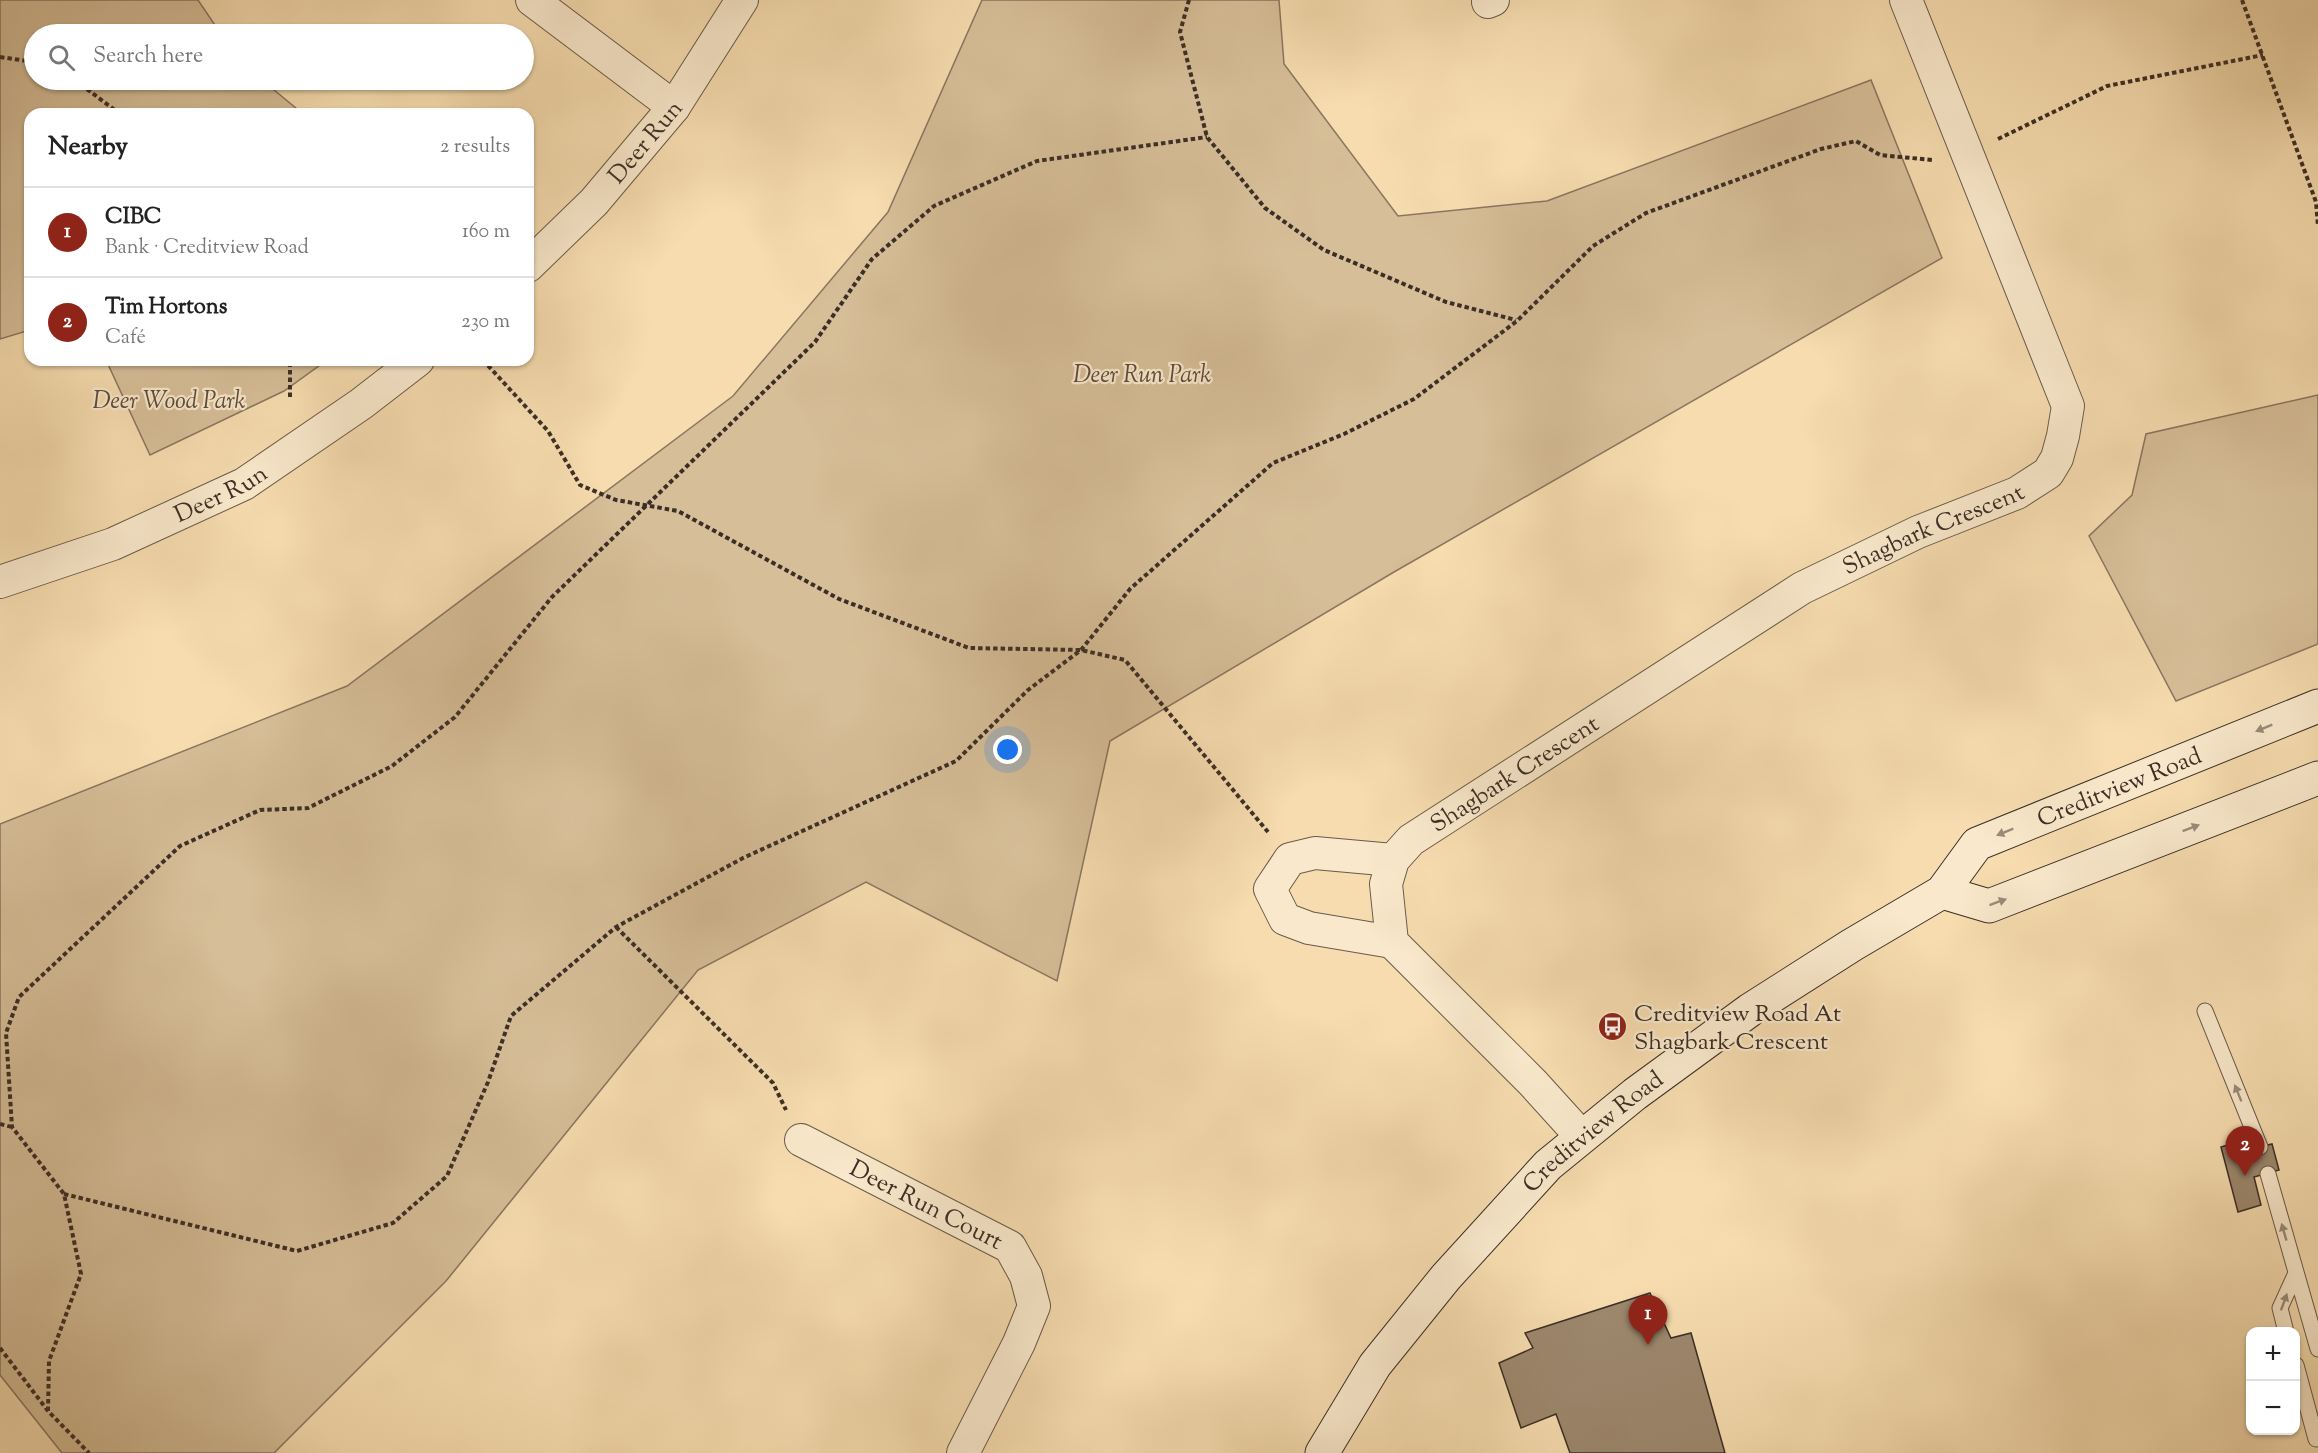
<!DOCTYPE html>
<html lang="en">
<head>
<meta charset="utf-8">
<style>
  body { margin:0; font-family:"Sorts Mill Goudy",serif; background:#f6f6f6; color:#222 }
  .controls { position:absolute; right:18px; bottom:18px; display:grid; overflow:hidden; border-radius:12px; box-shadow:0 2px 4px #0004 }
  .controls button { width:54px; height:54px; display:grid; place-items:center; padding:0; border:0; border-bottom:2px solid #e0e0e0; background:#fff; color:#222; font:30px sans-serif }
  .you { position:absolute; left:1008px; top:750px; width:21px; height:21px; margin:-15px; border:4px solid #fff; border-radius:50%; background:#1a73e8; box-shadow:0 0 0 9px #1a73e833 }
  .badge { display:grid; place-items:center; width:39px; height:39px; border-radius:50%; background:#8f2418; color:#fff; font-size:20px; font-weight:700 }
  .pin { position:absolute; translate:-50% -50px; filter:drop-shadow(0 2px 3px #0008) }
  .pin::after { content:''; position:absolute; top:32px; width:21px; height:18px; background:inherit; clip-path:polygon(0 0,100% 0,50% 100%) }
  .list { margin:0; padding:0; list-style:none }
  h2 { display:flex; justify-content:space-between; align-items:center; height:78px; margin:0; padding:0 24px; font-size:26px }
  h2 small { font-size:20px; font-weight:400; color:#767676 }
  .list li { display:grid; grid-template-columns:39px 1fr auto; gap:18px; align-items:center; box-sizing:border-box; height:90px; padding:0 24px; border-top:2px solid #e0e0e0 }
  .list b { display:block; font-size:22px; white-space:nowrap }
  .list p { margin:0; font-size:20px; white-space:nowrap; color:#767676 }
  .list em { font-size:20px; font-style:normal; color:#767676 }
  .icon { flex:none; width:33px; height:33px; fill:none; stroke:currentColor; stroke-width:2; stroke-linecap:round; stroke-linejoin:round }
  .map { position:relative; flex:none; width:2318px; height:1453px; overflow:hidden }
  .search { position:absolute; background:#fff; box-shadow:0 2px 4px #0004; left:24px; top:24px; width:510px; height:66px; display:flex; align-items:center; gap:15px; box-sizing:border-box; padding:0 21px; border-radius:33px; color:#767676; font-size:22px }
  .panel { position:absolute; background:#fff; box-shadow:0 2px 4px #0004; left:24px; top:108px; width:510px; height:258px; border-radius:18px }
  .map>svg:first-child { display:block }
</style>
</head>
<body>
<div class="map">
<svg width="2318" height="1453" viewBox="0 0 2318 1453">
  <rect width="100%" height="100%" fill="#f6dcaf"/>
  <filter id="stains"><feTurbulence type="fractalNoise" baseFrequency=".00333" numOctaves="4"/><feColorMatrix values="0 0 0 0 .2 0 0 0 0 .09 0 0 0 0 .02 0 0 0 .5 -.17"/></filter>
  <radialGradient id="worn" r=".72"><stop offset=".6" stop-color="#630" stop-opacity="0"/><stop offset="1" stop-color="#630" stop-opacity=".3"/></radialGradient>
  <path fill="#d6be98" stroke="#897660" stroke-width="1.5" d="M0 0H198L221 34H34V80H262L303 114H30V330L0 339Z
    M982 0H1279L1284 64 1398 216 1547 201 1871 80 1942 258 1394 572 1110 741 1057 981 866 882 698 970 446 1281 274 1453H62L0 1375V824L347 686 733 396 888 212Z
    M106 360H327L284 391 150 455Z
    M2318 395V644L2176 701 2089 536 2132 495 2146 434Z"/>
  <path fill="#9d886e" stroke="#3c2e27" stroke-width="1.5" d="M2248 1139 2251 1149 2272 1144 2279 1170 2254 1177 2261 1205 2238 1212 2221 1147Z
    M1650 1293 1671 1338 1691 1333 1725 1453H1570L1556 1414 1521 1428 1499 1363 1533 1348 1525 1333Z"/>
  <g fill="none" stroke-linecap="round" stroke-linejoin="round">
    <defs>
      <path id="service" d="M2205 1011 2260 1147
        M2268 1174 2318 1349
        M2286 1332 2280 1308 2296 1273
        M2296 1365 2316 1439"/>
      <g id="minor">
        <path d="M532 0 674 107"/>
        <path d="M1488 2 1493 0"/>
        <path id="s1" d="M528 266 594 202 674 107 742 0"/>
        <path id="s2" d="M0 582 113 544 244 484 361 404 418 360"/>
        <path d="M1392 942 1309 928 1285 919 1270 889 1290 859 1315 853 1393 860"/>
        <path id="s3" d="M1581 1136 1533 1083 1392 942 1386 884 1393 860 1411 840 1802 588 1918 532 2017 493 2048 473 2057 458 2063 436 2068 406 1906 0"/>
        <path id="s4" d="M801 1140 1010 1247 1026 1276 1034 1306 1019 1343 963 1453"/>
      </g>
      <g id="secondary">
        <path d="M1942 892 1989 906 2318 778"/>
        <path id="s5" d="M1322 1453 1375 1365 1446 1277 1548 1165 1635 1094 1750 1010 1852 945 1942 892 1977 844 2318 706"/>
      </g>
    </defs>
    <use href="#service" stroke="#6a5a49" stroke-width="17"/>
    <use href="#minor" stroke="#6a5a49" stroke-width="34"/>
    <use href="#secondary" stroke="#3c2e27" stroke-width="35"/>
    <path stroke="#3c2e27" stroke-width="4" stroke-dasharray="4.5 3" stroke-linecap="butt" d="M1189 0 1180 32 1207 137 1265 208 1324 250 1446 302 1516 320
      M2242 0 2316 202 2318 226
      M0 57 34 62
      M75 80 120 114
      M1998 139 2107 86 2263 55
      M483 360 548 431 580 485 616 500 678 511 839 599 969 648 1081 650 1125 660 1268 832
      M290 397V360
      M616 927 773 1083 786 1110
      M0 1124 12 1127
      M64 1194 297 1251 393 1223 447 1176 488 1082 511 1016 616 927 743 858 956 761 1028 690 1081 650 1130 589 1273 463 1344 434 1414 399 1517 321 1593 246 1646 213 1821 149 1856 141 1880 155 1932 160
      M0 1348 48 1411 89 1453
      M48 1411 49 1361 81 1274 64 1194 12 1127 6 1033 19 997 180 846 260 810 308 808 392 766 455 717 552 597 815 342 872 259 934 206 1037 161 1207 137"/>
    <use href="#service" stroke="#f9e8cb" stroke-width="15"/>
    <use href="#minor" stroke="#f9e8cb" stroke-width="32"/>
    <use href="#secondary" stroke="#f9e8cb" stroke-width="33"/>
  </g>
  <defs><path id="oneway-solid" d="M-6-.8H1V-3.2L6.5 0L1 3.2V.8H-6Z" transform="scale(1.5)"/></defs>
  <g fill="#9a8b79">
    <use href="#oneway-solid" transform="translate(2264 728) rotate(158)"/>
    <use href="#oneway-solid" transform="translate(2191 828) rotate(-21)"/>
    <use href="#oneway-solid" transform="translate(2005 832) rotate(158)"/>
    <use href="#oneway-solid" transform="translate(1998 902) rotate(-20)"/>
    <use href="#oneway-solid" transform="translate(2238 1093) rotate(-112)"/>
    <use href="#oneway-solid" transform="translate(2284 1232) rotate(-106)"/>
    <use href="#oneway-solid" transform="translate(2284 1302) rotate(-70)"/>
  </g>
  <defs>
    <symbol id="bus-disc" viewBox="-11 -11 22 22"><circle r="9.5" fill="#8f2418" stroke="#f9e8cb"/><path d="M-5-6H5V4H4V6H2V4H-2V6H-4V4H-5ZM-3.5-4V0h7V-4ZM-3.5 1.2v1.5H-2V1.2ZM2 1.2v1.5H3.5V1.2Z" fill="#fff"/></symbol>
  </defs>
  <g fill-rule="evenodd">
    <use href="#bus-disc" x="1596" y="1010" width="33" height="33"/>
  </g>
  <g text-anchor="middle" stroke-width="4.5" stroke-linejoin="round" paint-order="stroke">
    <g font-size="24" fill="#3c2e27" stroke="#f9e8cb">
      <text dy="8" stroke="none"><textPath href="#s1" startOffset="171">Deer Run</textPath></text>
      <text dy="8" stroke="none"><textPath href="#s2" startOffset="238">Deer Run</textPath></text>
      <text dy="8" stroke="none"><textPath href="#s3" startOffset="990">Shagbark Crescent</textPath></text>
      <text dy="8" stroke="none"><textPath href="#s3" startOffset="504">Shagbark Crescent</textPath></text>
      <text dy="8" stroke="none"><textPath href="#s5" startOffset="1060">Creditview Road</textPath></text>
      <text dy="8" stroke="none"><textPath href="#s5" startOffset="423">Creditview Road</textPath></text>
      <text dy="8" stroke="none"><textPath href="#s4" startOffset="141">Deer Run Court</textPath></text>
    </g>
    <g font-size="24" font-style="italic" fill="#5b4b3e" stroke="#f9e8cb">
      <text x="1142" y="382">Deer Run Park</text>
      <text x="169" y="408">Deer Wood Park</text>
    </g>
    <g font-size="24" fill="#3c2e27" stroke="#f9e8cb" text-anchor="start">
      <text x="1634" y="1021">Creditview Road At<tspan x="1634" dy="28">Shagbark Crescent</tspan></text>
    </g>
  </g>
  <rect width="100%" height="100%" filter="url(#stains)"/>
  <rect width="100%" height="100%" fill="url(#worn)"/>
</svg>
<div class="controls">
<button>+</button>
<button>−</button>
</div>
<div class="you"></div>
<div class="pin badge" style="left:1648px;top:1345px">1</div>
<div class="pin badge" style="left:2245px;top:1176px">2</div>
<div class="search"><svg class="icon" aria-label="search" viewBox="0 0 24 24"><circle cx="10" cy="10" r="6"/><path d="M15 15l6 6"/></svg>Search here</div>
<section class="panel">
<h2>Nearby<small>2 results</small></h2>
<ul class="list">
<li><span class="badge">1</span><div><b>CIBC</b><p>Bank · Creditview Road</p></div><em>160 m</em></li>
<li><span class="badge">2</span><div><b>Tim Hortons</b><p>Café</p></div><em>230 m</em></li>
</ul>
</section>
</div>
</body>
</html>
